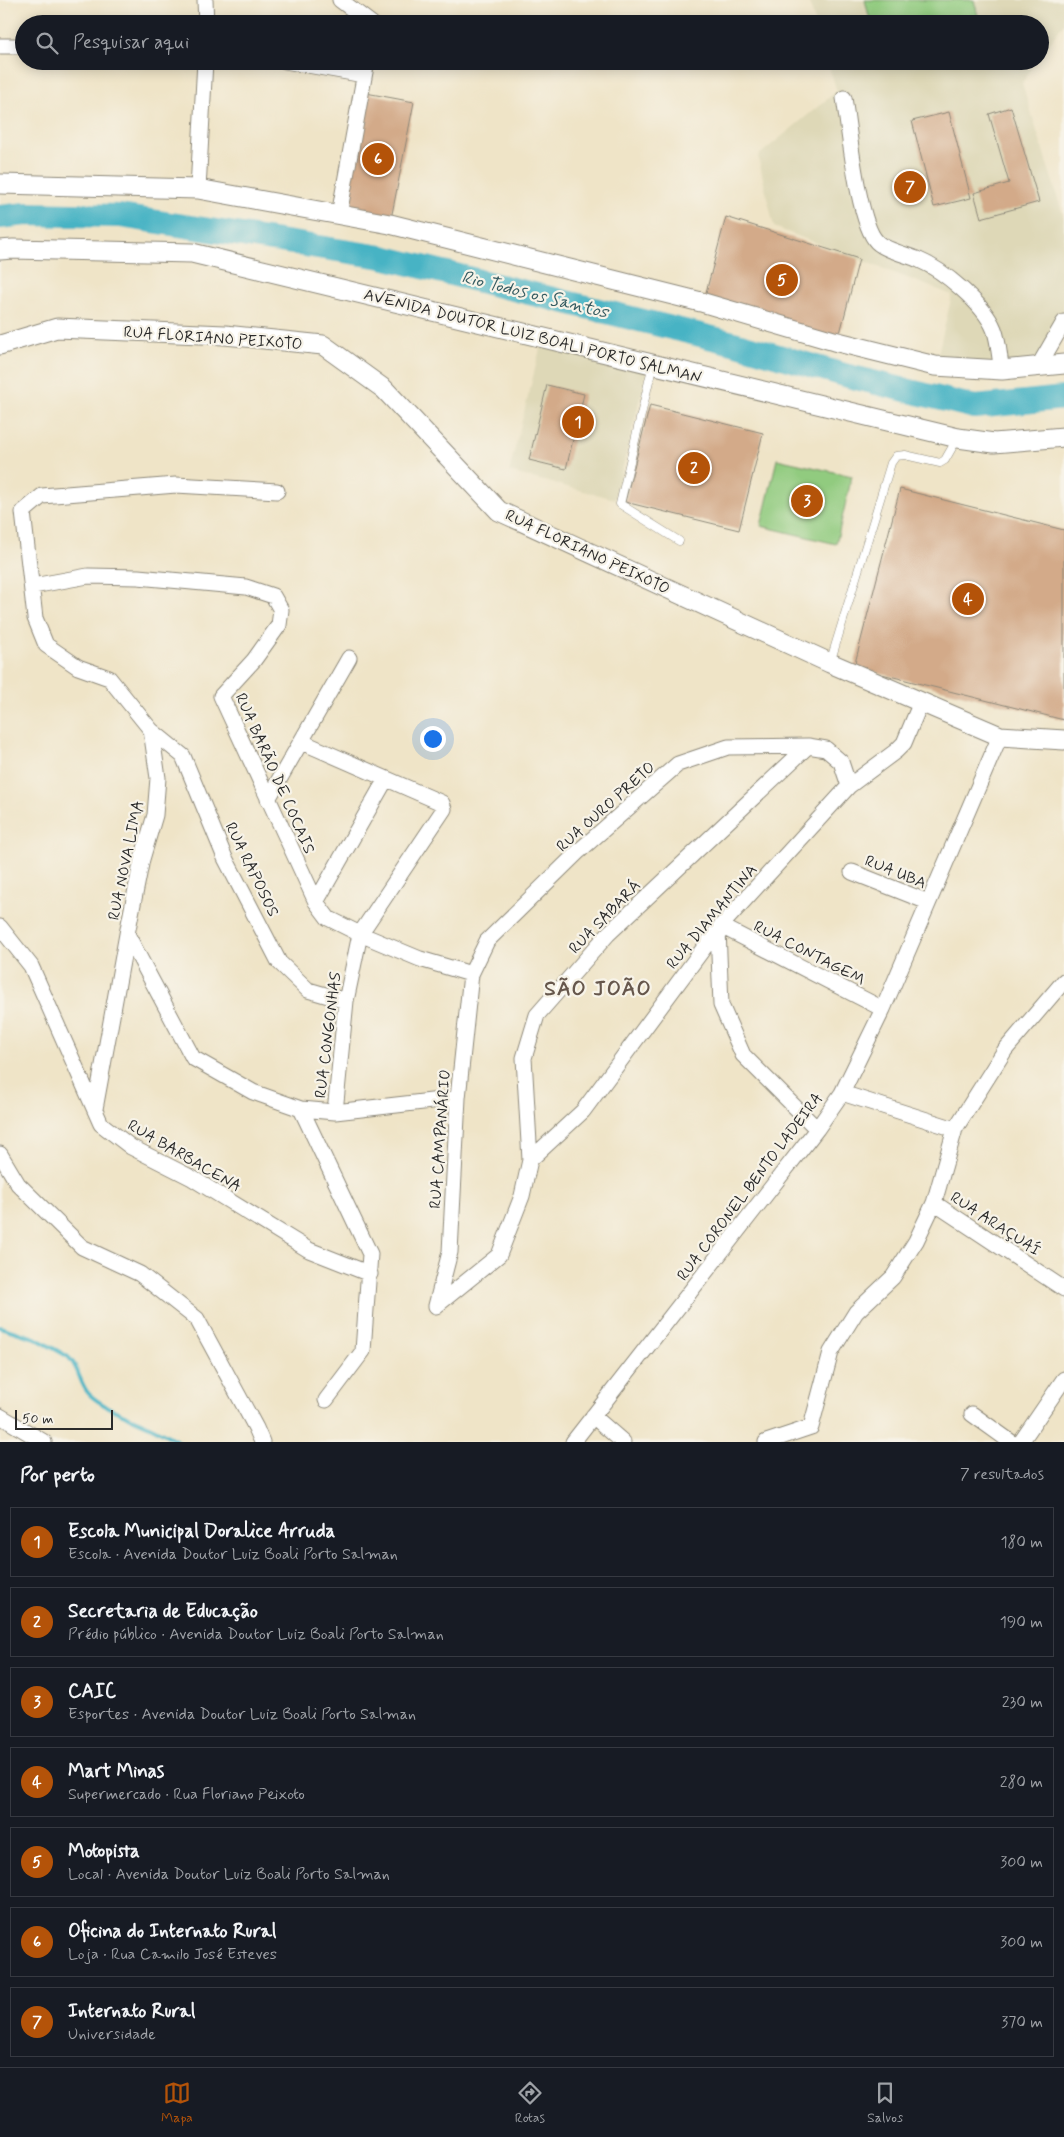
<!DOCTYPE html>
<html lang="pt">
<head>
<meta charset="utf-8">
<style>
  body { margin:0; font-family:Mynerve,sans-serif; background:#242831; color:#f1f3f6 }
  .scale { position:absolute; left:15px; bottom:12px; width:98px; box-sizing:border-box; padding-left:5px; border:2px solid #2b2b2b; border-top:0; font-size:14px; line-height:18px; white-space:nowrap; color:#2b2b2b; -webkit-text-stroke:4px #f7f3e8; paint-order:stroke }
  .you { position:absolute; left:432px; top:738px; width:18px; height:18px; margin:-12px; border:4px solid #fff; border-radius:50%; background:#1a73e8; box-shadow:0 0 0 8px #1a73e833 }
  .badge { display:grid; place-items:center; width:32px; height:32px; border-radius:50%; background:#b45309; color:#fff; font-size:16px; font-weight:700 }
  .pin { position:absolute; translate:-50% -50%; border:2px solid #fff; box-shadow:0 1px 5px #0006 }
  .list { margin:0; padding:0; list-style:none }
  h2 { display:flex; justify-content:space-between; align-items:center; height:65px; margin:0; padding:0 20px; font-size:21px }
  h2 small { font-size:16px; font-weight:400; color:#9ea1a6 }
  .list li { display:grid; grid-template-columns:32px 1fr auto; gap:15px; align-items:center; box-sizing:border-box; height:70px; margin:0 10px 10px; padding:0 10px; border:1px solid #363941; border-radius:0px }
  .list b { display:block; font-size:19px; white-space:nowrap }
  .list p { margin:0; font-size:16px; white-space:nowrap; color:#9ea1a6 }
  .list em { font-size:16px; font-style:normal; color:#9ea1a6 }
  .icon { flex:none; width:28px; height:28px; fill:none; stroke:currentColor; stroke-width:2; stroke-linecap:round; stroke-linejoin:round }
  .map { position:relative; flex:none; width:1064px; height:1442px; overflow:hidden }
  .search { position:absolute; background:#171b24; box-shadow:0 2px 12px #0003; left:15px; right:15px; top:15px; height:55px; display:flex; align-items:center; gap:12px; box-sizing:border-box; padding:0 18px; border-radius:28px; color:#9ea1a6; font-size:19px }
  .sheet { height:625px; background:#171b24 }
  nav { display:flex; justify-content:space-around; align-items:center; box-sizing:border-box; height:70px; border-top:1px solid #363941; background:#171b24; font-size:14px; color:#9ea1a6 }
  nav a { display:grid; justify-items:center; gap:2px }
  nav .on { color:#b45309 }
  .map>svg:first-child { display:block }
</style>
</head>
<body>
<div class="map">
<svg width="1064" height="1442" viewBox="0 0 1064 1442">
  <rect width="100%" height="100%" fill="#f7f3e8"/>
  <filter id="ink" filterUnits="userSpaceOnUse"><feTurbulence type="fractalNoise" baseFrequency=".02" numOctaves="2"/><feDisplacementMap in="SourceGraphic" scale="10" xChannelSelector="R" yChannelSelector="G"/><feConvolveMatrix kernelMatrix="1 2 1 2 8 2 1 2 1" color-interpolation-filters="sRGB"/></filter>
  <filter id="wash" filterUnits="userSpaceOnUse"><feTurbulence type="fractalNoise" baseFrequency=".0096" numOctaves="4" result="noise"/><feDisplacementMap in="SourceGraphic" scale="20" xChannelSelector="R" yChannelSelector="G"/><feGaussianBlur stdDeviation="1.12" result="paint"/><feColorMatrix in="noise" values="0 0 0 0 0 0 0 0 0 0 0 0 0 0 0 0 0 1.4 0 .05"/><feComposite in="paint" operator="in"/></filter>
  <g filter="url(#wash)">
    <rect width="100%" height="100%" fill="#efe4c7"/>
    <path fill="#ded8b7" d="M808 0H1064V23L1040 57V24H816Z
      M827 61H1037L1022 83 1064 218V322L1038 367 935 366 952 295 774 227 758 156 837 91Z
      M541 345 647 371 615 499 509 472Z"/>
    <path fill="#91cb7f" stroke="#5e7b55" d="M865 0H974L980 24H871Z
      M777 459 852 476 836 544 761 526Z"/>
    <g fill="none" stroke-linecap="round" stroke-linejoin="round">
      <path stroke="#47b3c4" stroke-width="4" d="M0 1327 35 1338 67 1356C79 1365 79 1385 90 1395 106 1409 126 1415 145 1424 157 1429 168 1436 179 1442"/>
      <path stroke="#47b3c4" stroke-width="24" d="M0 217 26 214 120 216 382 257 737 344 848 376 975 407 1064 398"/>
    </g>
    <g id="blocks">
      <path fill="#d3aa89" d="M366 93 414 102 390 224 342 215Z
        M1011 107 1039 202 981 218 974 193 1009 183 989 114Z
        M949 112 971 198 934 207 912 121Z
        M726 217 859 259 838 341 704 300Z
        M547 385 584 394 566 469 529 460Z
        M650 405 763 433 739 530 625 502Z
        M900 489 1064 530V720L854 667Z"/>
    </g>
  </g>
  <g filter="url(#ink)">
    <use href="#blocks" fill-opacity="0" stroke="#8d8879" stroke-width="1"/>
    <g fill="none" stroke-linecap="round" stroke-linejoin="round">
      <defs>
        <path id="service" d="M653 364 620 504 679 541
          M830 663 891 463 896 456 905 455 940 463 945 460 957 439"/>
        <path id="minor" d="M205 0 206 24
          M340 0 372 24
          M0 46H24
          M285 61 364 75
          M844 98C849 128 858 224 877 242 885 250 908 255 919 260 943 270 984 304 994 329 999 341 999 357 1002 370
          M198 189 205 61
          M339 215 367 61
          M1038 367 1064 322
          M33 586 88 576 138 577 246 587 273 596 281 610 279 625 254 660 221 696 316 902 328 918 360 934 420 959 471 974
          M151 730 183 756 225 858 279 962 308 990 346 1001
          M302 742 442 803 444 809 360 934 346 1001 335 1112
          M849 786 896 751 904 743 921 702
          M268 799 349 658
          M852 872 928 902
          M316 902 386 779
          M721 926 883 1009
          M0 927 31 966 101 1124 131 1147 192 1178 309 1250 370 1274
          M718 929 721 1005 743 1055 817 1129
          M127 934 193 1058 253 1092 301 1109 335 1112 458 1098
          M842 1093 955 1129
          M95 1109 127 934 142 859 155 815 158 778 151 730 109 678 78 667 46 645 35 618 23 512 42 496 176 485 277 491
          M301 1109 370 1254 363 1351 326 1400
          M0 1154 18 1184 82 1247 140 1274 197 1319 256 1428 262 1442
          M934 1203 1064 1289
          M436 1306 450 1252 458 1098 471 974 487 941 579 851 678 764 728 747 808 746 826 749 841 762 849 786 718 929 583 1111 530 1160
          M436 1306 499 1255 522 1196 530 1160 524 1058 537 1015 608 934 808 746
          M972 1414 1011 1442
          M0 1416 44 1442
          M593 1416 623 1442
          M573 1442 817 1129 842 1093 883 1009 1000 736
          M766 1442 811 1427 831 1352 856 1312 893 1277 916 1241 934 1203 955 1129 1005 1050 1064 981
          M1021 1442 1064 1379"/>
        <path id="tertiary" d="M0 184 198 189 390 224 701 302 834 341 935 366 1002 370 1064 364
          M0 250 13 249 192 253 958 438 994 443 1064 437
          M0 345 57 328 225 335 323 345 384 389 499 511 830 663 1000 736 1064 740"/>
      </defs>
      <use href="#service" stroke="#8d8879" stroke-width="9"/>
      <use href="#minor" stroke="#8d8879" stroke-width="17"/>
      <use href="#tertiary" stroke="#8d8879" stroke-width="21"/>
      <use href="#service" stroke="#fff" stroke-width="8"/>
      <use href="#minor" stroke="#fff" stroke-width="15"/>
      <use href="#tertiary" stroke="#fff" stroke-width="19"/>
    </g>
  </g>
  <g text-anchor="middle" stroke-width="4.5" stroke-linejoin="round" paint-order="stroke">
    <g font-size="16" fill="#2b2b2b" stroke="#f7f3e8">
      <text transform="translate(533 335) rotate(14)" y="6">AVENIDA DOUTOR LUIZ BOALI PORTO SALMAN</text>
      <text transform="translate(213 337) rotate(4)" y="6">RUA FLORIANO PEIXOTO</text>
      <text transform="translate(588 551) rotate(25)" y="6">RUA FLORIANO PEIXOTO</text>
      <text transform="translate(276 773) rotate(66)" y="6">RUA BARÃO DE COCAIS</text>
      <text transform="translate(605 806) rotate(-42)" y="6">RUA OURO PRETO</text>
      <text transform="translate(125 860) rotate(-78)" y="6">RUA NOVA LIMA</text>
      <text transform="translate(253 869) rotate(64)" y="6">RUA RAPOSOS</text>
      <text transform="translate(896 871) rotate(22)" y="6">RUA UBA</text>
      <text transform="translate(604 916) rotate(-46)" y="6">RUA SABARÁ</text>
      <text transform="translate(711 916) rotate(-50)" y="6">RUA DIAMANTINA</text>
      <text transform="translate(810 952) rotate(27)" y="6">RUA CONTAGEM</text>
      <text transform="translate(327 1035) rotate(-83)" y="6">RUA CONGONHAS</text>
      <text transform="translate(439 1139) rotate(-86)" y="6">RUA CAMPANÁRIO</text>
      <text transform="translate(185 1155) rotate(30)" y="6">RUA BARBACENA</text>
      <text transform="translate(749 1186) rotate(-53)" y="6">RUA CORONEL BENTO LADEIRA</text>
      <text transform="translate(996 1223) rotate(33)" y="6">RUA ARAÇUAÍ</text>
    </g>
    <g font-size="18" font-style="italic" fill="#355b61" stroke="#f7f3e8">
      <text transform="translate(535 294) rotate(14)" y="6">Rio Todos os Santos</text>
    </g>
    <g font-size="21" font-weight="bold" letter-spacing="1" fill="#66574c" stroke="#f7f3e8">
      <text x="598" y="995">SÃO JOÃO</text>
    </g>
  </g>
</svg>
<div class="scale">50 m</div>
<div class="you"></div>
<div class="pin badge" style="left:578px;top:422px">1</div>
<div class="pin badge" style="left:694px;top:468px">2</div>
<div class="pin badge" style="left:807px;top:501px">3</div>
<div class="pin badge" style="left:968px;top:599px">4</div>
<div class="pin badge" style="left:782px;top:280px">5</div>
<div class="pin badge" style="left:378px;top:159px">6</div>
<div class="pin badge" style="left:910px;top:187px">7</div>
<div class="search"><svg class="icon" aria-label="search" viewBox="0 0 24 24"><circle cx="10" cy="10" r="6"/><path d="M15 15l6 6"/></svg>Pesquisar aqui</div>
</div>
<section class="sheet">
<h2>Por perto<small>7 resultados</small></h2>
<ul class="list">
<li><span class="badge">1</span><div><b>Escola Municipal Doralice Arruda</b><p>Escola · Avenida Doutor Luiz Boali Porto Salman</p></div><em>180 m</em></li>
<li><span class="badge">2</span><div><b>Secretaria de Educação</b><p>Prédio público · Avenida Doutor Luiz Boali Porto Salman</p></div><em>190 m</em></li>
<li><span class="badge">3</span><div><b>CAIC</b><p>Esportes · Avenida Doutor Luiz Boali Porto Salman</p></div><em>230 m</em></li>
<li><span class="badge">4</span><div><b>Mart Minas</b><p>Supermercado · Rua Floriano Peixoto</p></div><em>280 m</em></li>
<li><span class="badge">5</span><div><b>Motopista</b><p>Local · Avenida Doutor Luiz Boali Porto Salman</p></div><em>300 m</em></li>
<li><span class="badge">6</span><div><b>Oficina do Internato Rural</b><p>Loja · Rua Camilo José Esteves</p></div><em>300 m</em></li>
<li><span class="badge">7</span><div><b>Internato Rural</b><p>Universidade</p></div><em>370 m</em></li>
</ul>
</section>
<nav>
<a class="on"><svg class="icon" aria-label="map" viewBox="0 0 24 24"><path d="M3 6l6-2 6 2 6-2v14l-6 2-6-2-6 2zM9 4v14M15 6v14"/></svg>Mapa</a>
<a><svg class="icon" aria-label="directions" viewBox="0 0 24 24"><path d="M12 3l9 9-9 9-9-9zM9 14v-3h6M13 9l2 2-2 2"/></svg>Rotas</a>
<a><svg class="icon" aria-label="saved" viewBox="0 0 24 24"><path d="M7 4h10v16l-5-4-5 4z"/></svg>Salvos</a>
</nav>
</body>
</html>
